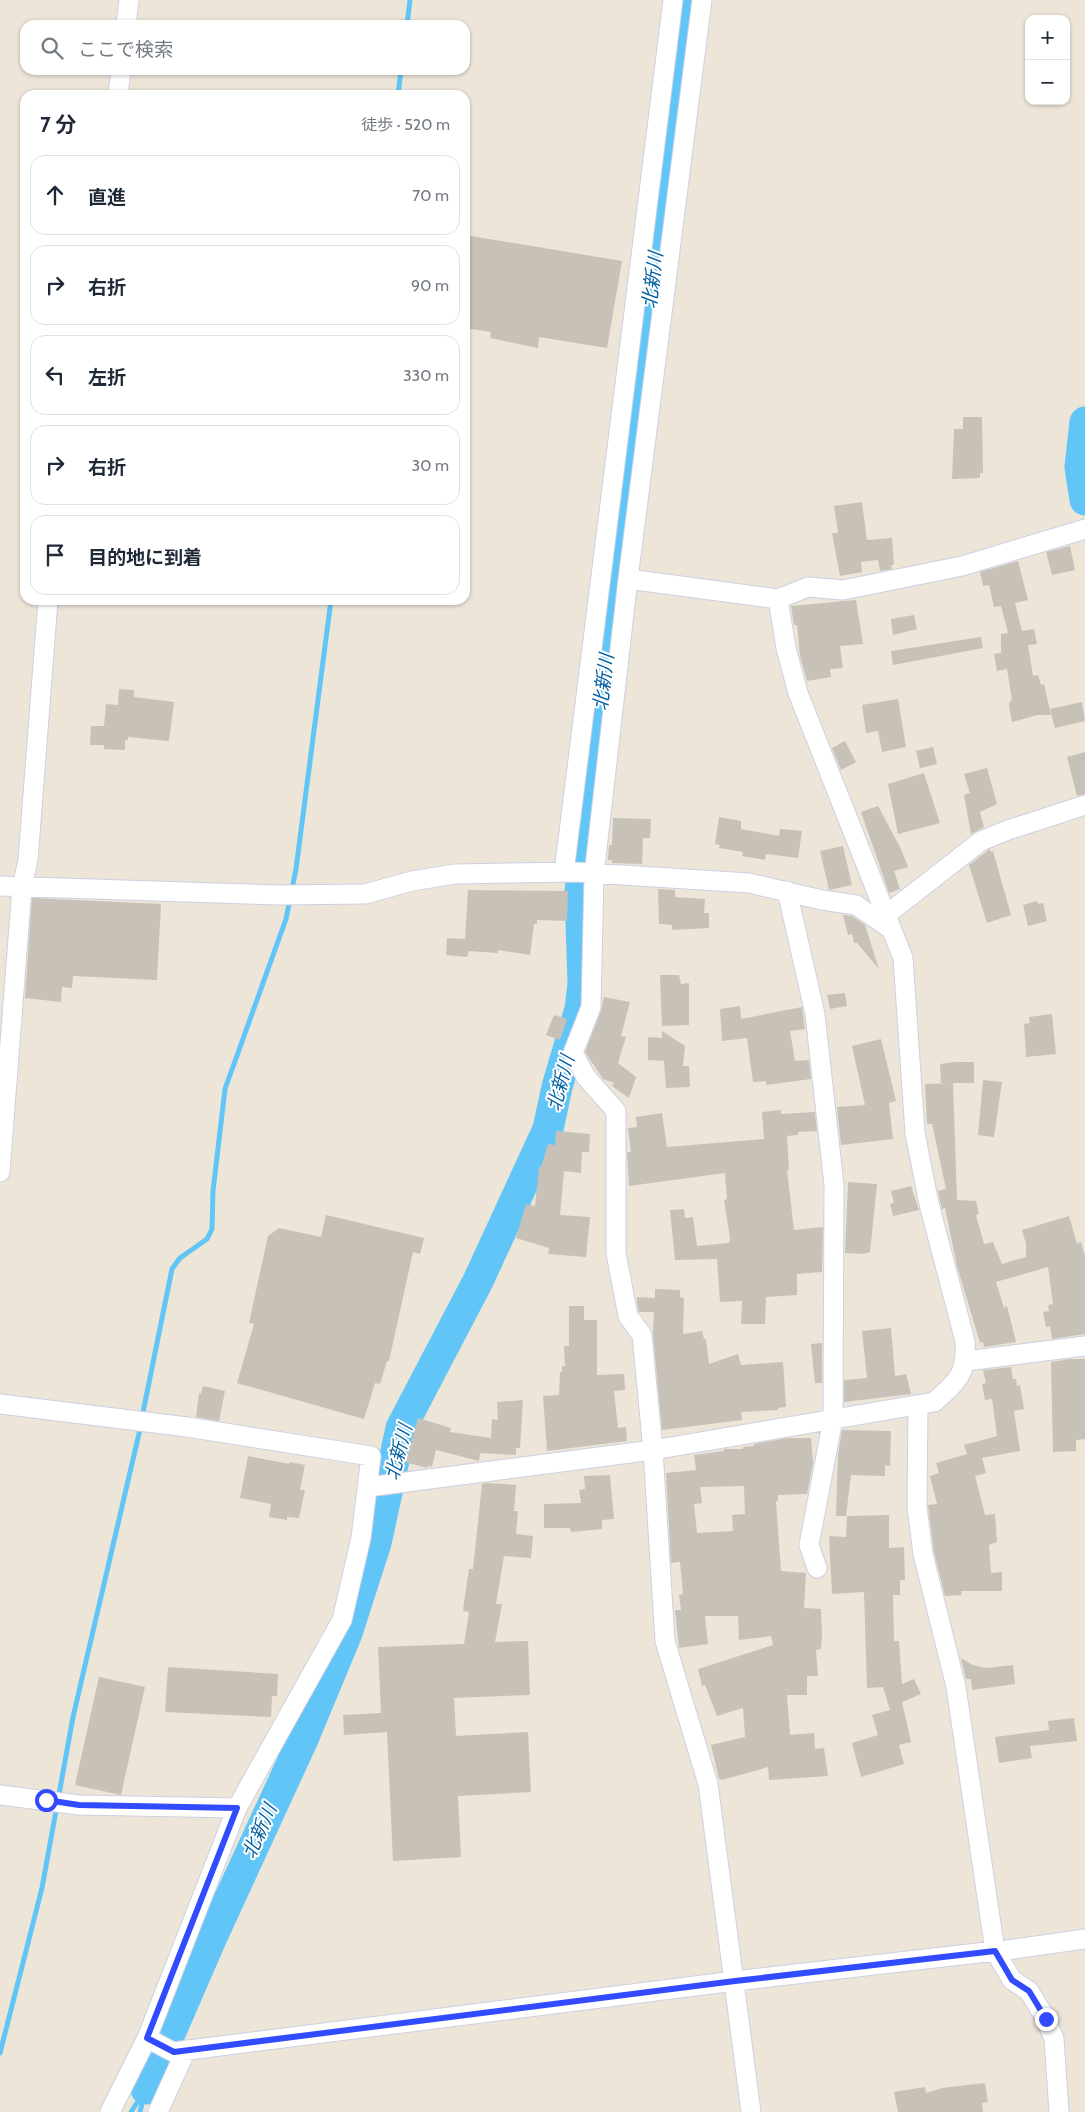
<!DOCTYPE html>
<html lang="ja">
<head>
<meta charset="utf-8">
<style>
  body { margin:0; font-family:Cabin,"Noto Sans JP",sans-serif; background:#f6f6f7; color:#1f2937 }
  .controls { position:absolute; right:15px; top:15px; display:grid; overflow:hidden; border-radius:10px; box-shadow:0 1px 4px #0004 }
  .controls button { width:45px; height:45px; display:grid; place-items:center; padding:0; border:0; border-bottom:1px solid #e0e1e3; background:#fff; color:#1f2937; font:25px sans-serif }
  .stop { position:absolute; width:15px; height:15px; margin:-11px; border:4px solid #324bff; border-radius:50%; background:#fff }
  .stop.end { background:#324bff; border-color:#fff; box-shadow:0 1px 5px #0008 }
  .list { margin:0; padding:0; list-style:none }
  h2 { display:flex; justify-content:space-between; align-items:center; height:65px; margin:0; padding:0 20px; font-size:21px }
  h2 small { font-size:16px; font-weight:400; color:#747a83 }
  .list li { display:grid; grid-template-columns:32px 1fr auto; gap:15px; align-items:center; box-sizing:border-box; height:80px; margin:0 10px 10px; padding:0 10px; border:1px solid #e0e1e3; border-radius:15px }
  .list b { display:block; font-size:19px; white-space:nowrap }
  .list em { font-size:16px; font-style:normal; color:#747a83 }
  .icon { flex:none; width:28px; height:28px; fill:none; stroke:currentColor; stroke-width:2; stroke-linecap:round; stroke-linejoin:round }
  .map { position:relative; flex:none; width:1085px; height:2112px; overflow:hidden }
  .search { position:absolute; background:#fff; box-shadow:0 1px 4px #0004; left:20px; top:20px; width:450px; height:55px; display:flex; align-items:center; gap:12px; box-sizing:border-box; padding:0 18px; border-radius:15px; color:#747a83; font-size:19px }
  .panel { position:absolute; background:#fff; box-shadow:0 1px 4px #0004; left:20px; top:90px; width:450px; height:515px; border-radius:15px }
  .map>svg:first-child { display:block }
</style>
</head>
<body>
<div class="map">
<svg width="1085" height="2112" viewBox="0 0 1085 2112">
  <rect width="100%" height="100%" fill="#ece5d8"/>
  <g fill="none" stroke-linecap="round" stroke-linejoin="round">
    <path stroke="#61c6f7" stroke-width="5" d="M407 25 410 0
      M398 95 401 70
      M142 1417 172 1269 180 1258 207 1239 212 1229 213 1191 225 1089 286 919 296 869 331 600
      M0 2053 42 1888 73 1717 141 1425
      M131 2112 146 2089
      M140 2112 144 2095"/>
    <path stroke="#61c6f7" stroke-width="31" d="M1085 422 1080 467 1085 500
      M146 2089 211 1939 303 1739 347 1633 376 1543 401 1428 478 1281 548 1129 557 1087 580 1009 583 984 580 892 590 785 686 0"/>
  </g>
  <path fill="#c7c1b8" fill-rule="evenodd" d="M465 235 622 261 607 348 539 337 538 348 490 338 491 332 465 328Z
    M963 417H982L983 473H980V478L952 479 954 429H963Z
    M862 502 867 540 892 538 894 565H891L892 569 880 571 878 560 861 562 862 572 840 576 832 533H838L834 506Z
    M1070 546 1075 570 1052 575 1046 552Z
    M1018 561 1028 600 1015 603 1022 631 1034 629 1037 644 1028 645 1033 676 1038 675 1041 685 1044 684 1051 715H1037L1012 722 1009 706 1010 701 1012 700 1007 669 997 671 994 654 1001 653V634L1008 633 1001 606 994 607 989 585 983 586 980 572Z
    M856 600 863 644 840 646 843 668 830 669 831 677 807 681 800 656 797 625H794L791 606Z
    M914 615 917 629 893 635 891 619Z
    M981 637 983 648 893 665 891 651Z
    M119 689 134 690V697L174 702 169 741 128 737V740H125V750L104 749V745H90L91 726H104L106 704 118 705Z
    M898 699 906 747 882 752 878 731 866 733 862 705Z
    M1082 702 1085 721 1055 728 1050 709Z
    M845 741 856 762 841 770 832 748Z
    M933 747 937 764 920 768 916 751Z
    M1085 752V794L1077 796 1067 757Z
    M987 768 997 804 980 812 984 827 971 834 964 795 970 793 964 774Z
    M924 773 940 823 898 834 888 784Z
    M878 806 901 849 908 867 894 871 900 889 889 893 861 812Z
    M719 817 741 821V829L779 836 780 829 802 831 798 858 766 854 765 860 742 856 743 852 719 848 720 845 715 844Z
    M613 818 651 819 650 838H643L642 864 612 863V860H608L609 845H612Z
    M843 846 852 885 829 890 820 851Z
    M990 849 991 852 993 851 1011 915 987 923 969 865Z
    M658 889 675 890V897L705 899 704 913H709V928L672 930V925L659 924Z
    M468 890 568 891 567 921 537 920V924H534L530 955 498 950V953L469 951 467 957 446 955 447 938 465 939Z
    M32 898 161 904 157 980 73 976 72 988 62 987 61 1002 25 998Z
    M1037 901 1038 904 1043 903 1047 921 1028 926 1023 905Z
    M843 915 852 916 865 925 879 969 857 943H854L852 934 848 935Z
    M660 975H679L681 984 689 983V1025L662 1026Z
    M845 993 847 1006 830 1009 827 995Z
    M604 997 630 1002 621 1036 626 1037 618 1063 636 1077 629 1098 612 1086 614 1083 603 1079 585 1052 601 1011Z
    M740 1006 741 1019 802 1007 805 1029 790 1031 795 1061 809 1060 811 1079 766 1085V1081L753 1082 747 1038 722 1041 720 1009Z
    M1052 1014 1056 1054 1026 1057 1024 1024 1030 1023 1029 1017Z
    M554 1015 567 1019 560 1040 546 1035Z
    M662 1031 685 1046 683 1066H689L690 1087 666 1088 664 1061 648 1060V1037L662 1038Z
    M881 1039 896 1101 889 1103 893 1139 841 1145 837 1107 865 1105 852 1046Z
    M956 1062H974V1083H941L940 1064Z
    M983 1080 1002 1082 994 1137 978 1135Z
    M953 1083 957 1200 976 1201 979 1214 976 1215 984 1244 993 1242 1002 1264 1026 1257V1244L1022 1230 1069 1216 1077 1244 1081 1242 1085 1257V1334L1052 1339 1050 1326 1046 1327 1043 1312 1049 1311 1048 1305 1053 1304 1048 1267 996 1282 1004 1308 1007 1306 1016 1342 984 1347 983 1342 980 1343 957 1266 945 1208 942 1209 940 1201 938 1191 946 1189 932 1124H927L925 1084Z
    M781 1110V1114L815 1112 817 1131 798 1132V1135L787 1136 789 1170H787L794 1230 823 1227 822 1272 797 1274V1295L766 1297 765 1324H741L742 1301 720 1302 717 1259 675 1260 670 1210 684 1209 685 1218 693 1217 697 1246 729 1243 730 1238 724 1200 727 1199 725 1173 629 1186 627 1152H631L628 1128 637 1127 636 1117 662 1113 667 1147 764 1139 762 1112Z
    M556 1131 590 1134 589 1152H582L581 1173 564 1171 560 1215 590 1217 586 1257 548 1254 549 1248 516 1238 526 1204 535 1206 539 1167H541L548 1144 555 1145Z
    M848 1182 877 1184 870 1252 864 1254 845 1253Z
    M911 1186 919 1210 893 1216 890 1204 894 1203 891 1191Z
    M326 1215 424 1238 420 1254 413 1252 389 1361H387L380 1384 375 1383 364 1419 237 1383 254 1324 249 1323 268 1236 279 1228 321 1237Z
    M655 1289 680 1290V1297L684 1298 683 1334 702 1331 704 1339H706L709 1364 738 1354 741 1365 783 1362 786 1407 778 1408V1410L741 1412 742 1420 662 1430 653 1334 654 1312H639L637 1303V1297L655 1298Z
    M569 1306H584V1320H597V1375L624 1374 625 1390 614 1391 618 1428 626 1427 627 1441 547 1451 543 1396 559 1395 560 1372H562V1366H565L564 1346H569Z
    M891 1328 895 1376 906 1374 911 1394 844 1402V1380L867 1378 862 1331Z
    M822 1343V1383H815L811 1344Z
    M1070 1359H1085V1439L1076 1440V1451L1053 1452 1051 1362Z
    M1011 1367 1013 1379H1016L1017 1386 1020 1385 1024 1409 1014 1411 1020 1451 982 1458 986 1473 975 1476 985 1515 995 1514 997 1542 989 1545 991 1573 1002 1572V1591H961L962 1595 945 1596 934 1552 928 1505 937 1504 930 1476 939 1473 936 1463 967 1454 964 1445 997 1436 992 1399 985 1400 982 1384 986 1383 983 1370Z
    M203 1386 225 1391 219 1421 196 1417 199 1393 201 1394Z
    M523 1400 520 1448H516V1455L480 1453 479 1461 436 1450 432 1467 428 1466 427 1468 405 1462 418 1418 451 1428 450 1432 491 1438 492 1419 498 1420 497 1402Z
    M842 1430 891 1431 890 1466 885 1465V1476L851 1475 846 1516H836L838 1455Z
    M788 1438H811L813 1463 807 1494 778 1495V1501H776L781 1571 806 1573 804 1608 821 1609 822 1637 821 1649 816 1650 818 1676H807V1695H787L790 1735 814 1733 815 1749 824 1748 828 1776 769 1780 768 1767 722 1780 719 1779 711 1745 745 1737 743 1708 717 1716 705 1685 702 1686 698 1669 773 1645 771 1636 739 1640 738 1616H705L708 1644 679 1648 675 1610H681L679 1595 683 1594 680 1562 671 1563 666 1473 696 1470 694 1455 724 1451V1449H743V1447L754 1446V1444ZM744 1486 745 1514 732 1515 733 1531 697 1533 694 1504 702 1503 700 1487Z
    M248 1456 289 1464 290 1462 305 1465 300 1490H305L299 1518 287 1517V1520L269 1517 271 1504 240 1498Z
    M610 1475 614 1519 602 1520V1529L571 1532 570 1528H544V1504L581 1503 579 1490 585 1489 584 1476Z
    M487 1483 516 1485 514 1511H518L516 1534 533 1536 531 1558 504 1556 496 1604H502L495 1642 528 1641 530 1695 454 1698 456 1736 528 1732 531 1792 458 1796 461 1857 393 1861 387 1732 344 1735 343 1715 381 1713 378 1647 464 1644 469 1612 463 1611 464 1602 469 1569H473L482 1484Z
    M889 1515V1548L904 1547 905 1580H900V1595H893L894 1641H899L902 1684 914 1679 921 1694 902 1702 911 1742 899 1745 904 1764 861 1777 852 1743 878 1735 872 1715 890 1710 883 1687 867 1688 864 1592 832 1594 829 1536 846 1537 847 1516Z
    M961 1658 973 1665 986 1668 1013 1665 1015 1684 972 1690 971 1679H966Z
    M168 1667 278 1674 277 1696H272L271 1717 165 1712Z
    M99 1677 145 1687 121 1795 75 1785Z
    M1074 1718 1077 1741 1030 1746 1032 1758 999 1763 995 1737 1049 1730 1048 1721Z
    M985 2083 988 2102 982 2103 983 2112H898L894 2092 925 2087 926 2093 942 2088Z"/>
  <g fill="none" stroke-linecap="round" stroke-linejoin="round">
    <defs>
      <path id="minor" d="M702 0 628 579 594 875 591 1007 573 1053 586 1077 616 1111V1253L628 1316 642 1335 653 1450 665 1641 708 1784 751 2112
        M126 25 129 0
        M118 95 121 70
        M628 579 778 599 808 587 843 590 962 566 1085 529
        M564 872 673 0
        M0 886 279 895 365 894 412 881 455 874 575 872 749 883 822 900 856 905 891 929
        M787 891 815 1014 834 1185 833 1419 809 1545 817 1568
        M886 915 981 841 1008 830 1085 805
        M0 1172 22 887 28 860 48 600
        M966 1361 1085 1346
        M0 1404 187 1427 371 1456 361 1538 342 1620 237 1808 147 2038 110 2112
        M918 1405 917 1507 923 1554 956 1687 995 1951 1012 1980 1029 1991 1046 2019 1054 2039 1059 2112
        M368 1487 653 1450 934 1402C958 1381 967 1374 965 1341L929 1204 915 1133 903 958 798 693 786 648 778 599
        M0 1795 79 1805 237 1808
        M997 1954 1007 1950 1085 1939
        M147 2038 173 2052 735 1981 995 1951
        M158 2112 186 2050"/>
    </defs>
    <use href="#minor" stroke="#cdd0e3" stroke-width="21"/>
    <use href="#minor" stroke="#fff" stroke-width="19"/>
  </g>
  <g fill="none" stroke-linecap="round" stroke-linejoin="round">
    <path stroke="#324bff" stroke-width="6" d="M46 1800 79 1805 237 1808 147 2038 174 2052 735 1981 995 1951 1012 1980 1029 1991 1046 2019"/>
  </g>
  <g text-anchor="middle" stroke-width="4" stroke-linejoin="round" paint-order="stroke">
    <g font-size="19" font-style="italic" fill="#0360a1" stroke="#fff">
      <text transform="translate(652 280) rotate(-83)" y="7">北新川</text>
      <text transform="translate(603 682) rotate(-83)" y="7">北新川</text>
      <text transform="translate(560 1083) rotate(-75)" y="7">北新川</text>
      <text transform="translate(398 1452) rotate(-75)" y="7">北新川</text>
      <text transform="translate(259 1831) rotate(-66)" y="7">北新川</text>
    </g>
  </g>
</svg>
<div class="controls">
<button>+</button>
<button>−</button>
</div>
<div class="stop" style="left:46px;top:1800px"></div>
<div class="stop end" style="left:1046px;top:2019px"></div>
<div class="search"><svg class="icon" aria-label="search" viewBox="0 0 24 24"><circle cx="10" cy="10" r="6"/><path d="M15 15l6 6"/></svg>ここで検索</div>
<section class="panel">
<h2>7 分<small>徒歩 · 520 m</small></h2>
<ul class="list">
<li><svg class="icon" aria-label="ahead" viewBox="0 0 24 24"><path d="M12 20V5M6 11l6-6 6 6"/></svg><div><b>直進</b></div><em>70 m</em></li>
<li><svg class="icon" aria-label="right" viewBox="0 0 24 24"><path d="M7 20v-9h11M14 6l5 5-5 5"/></svg><div><b>右折</b></div><em>90 m</em></li>
<li><svg class="icon" aria-label="left" viewBox="0 0 24 24"><path d="M17 20v-9H6M10 6l-5 5 5 5"/></svg><div><b>左折</b></div><em>330 m</em></li>
<li><svg class="icon" aria-label="right" viewBox="0 0 24 24"><path d="M7 20v-9h11M14 6l5 5-5 5"/></svg><div><b>右折</b></div><em>30 m</em></li>
<li><svg class="icon" aria-label="arrive" viewBox="0 0 24 24"><path d="M6 21V4h12l-3 4 3 4H6"/></svg><div><b>目的地に到着</b></div></li>
</ul>
</section>
</div>
</body>
</html>
